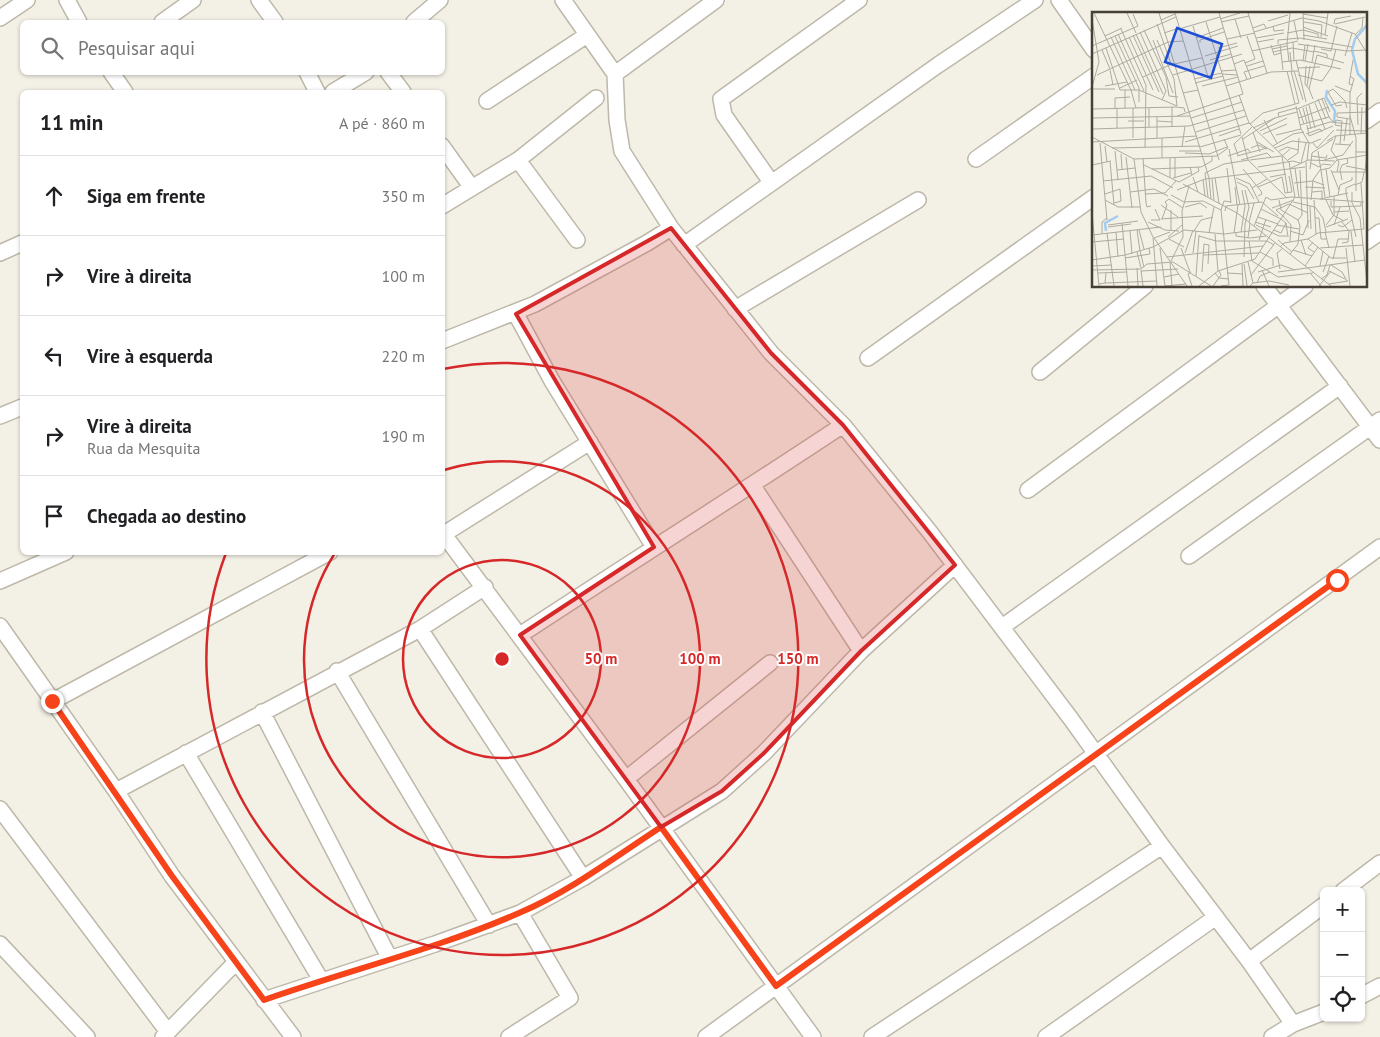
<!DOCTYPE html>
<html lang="pt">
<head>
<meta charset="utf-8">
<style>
  body { margin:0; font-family:"PT Sans",sans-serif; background:#f2f2f2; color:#202124 }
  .controls { position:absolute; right:15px; bottom:15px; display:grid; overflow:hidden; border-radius:8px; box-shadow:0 1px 4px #0004 }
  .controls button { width:45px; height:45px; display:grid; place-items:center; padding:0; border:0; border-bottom:1px solid #e0e0e0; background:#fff; color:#202124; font:25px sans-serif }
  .stop { position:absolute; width:15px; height:15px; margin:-11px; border:4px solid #f7431a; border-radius:50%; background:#fff }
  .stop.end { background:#f7431a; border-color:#fff; box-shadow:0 1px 5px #0008 }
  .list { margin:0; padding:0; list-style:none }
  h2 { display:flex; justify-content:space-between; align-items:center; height:65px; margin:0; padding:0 20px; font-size:21px }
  h2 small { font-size:16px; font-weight:400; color:#757577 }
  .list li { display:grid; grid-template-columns:32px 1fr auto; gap:15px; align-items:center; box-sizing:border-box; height:80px; padding:0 20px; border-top:1px solid #e0e0e0 }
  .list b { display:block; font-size:19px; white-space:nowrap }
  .list p { margin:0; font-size:16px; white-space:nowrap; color:#757577 }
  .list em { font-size:16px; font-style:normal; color:#757577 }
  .icon { flex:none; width:28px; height:28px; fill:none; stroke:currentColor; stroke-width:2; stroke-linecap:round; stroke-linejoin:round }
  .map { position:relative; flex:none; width:1380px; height:1037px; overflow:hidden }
  .search { position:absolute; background:#fff; box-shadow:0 1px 4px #0004; left:20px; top:20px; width:425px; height:55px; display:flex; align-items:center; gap:12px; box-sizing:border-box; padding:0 18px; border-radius:8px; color:#757577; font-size:19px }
  .panel { position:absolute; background:#fff; box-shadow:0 1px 4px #0004; left:20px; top:90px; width:425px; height:465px; border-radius:8px }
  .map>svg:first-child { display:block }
</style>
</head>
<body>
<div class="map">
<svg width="1380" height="1037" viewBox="0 0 1380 1037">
  <rect width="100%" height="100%" fill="#f3f0e6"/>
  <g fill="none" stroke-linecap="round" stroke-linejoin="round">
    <defs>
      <path id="minor" d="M67 0 79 22
        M259 0 275 22
        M563 0 615 74 617 120 622 151 671 228 771 353 843 425 929 531 1071 719 1162 846 1249 961 1293 1024
        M1059 0 1094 50
        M0 18 27 0
        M162 22 193 0
        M414 22 440 0
        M111 72 125 92
        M307 72 317 92
        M388 72 403 92
        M615 74 716 0
        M333 92 366 72
        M487 101 587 35
        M1366 121 1380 111
        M442 146 472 188
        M976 159 1094 76
        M518 160 577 240
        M771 182 724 115 721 99 859 0
        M442 206 518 160 596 98
        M1366 242 1380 232
        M684 245 938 65 1035 0
        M0 253 22 243
        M1264 286 1380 440
        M735 309 918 200
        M516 314 552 381 654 547
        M442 341 535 304 647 243 671 228
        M868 358 1094 197
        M1040 372 1145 286
        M0 416 22 407
        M753 486 861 651
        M1028 490 1305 286
        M442 532 626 779 813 1037
        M444 534 590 442
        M1189 556 1380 420
        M0 581 66 552
        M0 626 116 791 172 876 293 1037
        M1002 627 1340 386
        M420 629 583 878
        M520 635C628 564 736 496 843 425
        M337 671 489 925
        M53 701 330 552
        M262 712 390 959
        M186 753 321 980
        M626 779 770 663
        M116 791 420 629 485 587
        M0 809 168 1032
        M1343 891 1380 863
        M0 944 87 1037
        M1249 961 1324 905
        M1361 996 1380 986
        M264 1000 435 944 520 913 583 878 722 791 763 754 861 651 955 565
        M163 1037 236 962
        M509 1037 570 998 520 913
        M706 1037 1380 547
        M872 1037 1162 846
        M1046 1037 1216 917
        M1272 1037 1293 1024 1324 1012"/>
    </defs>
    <use href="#minor" stroke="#beb8a9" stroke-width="18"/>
    <use href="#minor" stroke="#fff" stroke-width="15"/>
  </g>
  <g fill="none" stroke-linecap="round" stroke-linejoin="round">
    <path stroke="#f7431a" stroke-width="6" d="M52 701 172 876 264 1000C349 970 437 949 519 913 569 892 615 857 661 827L776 986 1337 580"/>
  </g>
  <path fill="#d62828" fill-opacity="0.2" stroke="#d62828" stroke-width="4" stroke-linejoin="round" d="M671 228 771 353 843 425 955 565 861 651 763 754 722 791 661 827 520 635 654 547 516 314Z"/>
  <g fill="none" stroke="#d62828" stroke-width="2.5">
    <circle cx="502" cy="659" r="99"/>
    <path d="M444 470A198 198 0 1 1 335 553"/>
    <path d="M443 369A296 296 0 1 1 226 553"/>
  </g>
  <g transform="translate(1092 12)">
    <rect width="275" height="275" fill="#f3f0e6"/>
    <path fill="none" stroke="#a3cdef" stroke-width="2.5" d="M275 13 263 27 260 38 266 62 275 71M235 78 234 85 243 99 242 110M14 219 13 211 26 204"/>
    <path fill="none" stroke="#aeaaa0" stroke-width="1" d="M2 1 39 78 44 96M35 1 44 21M67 1 117 166 119 187M83 1 127 148M156 1 175 61M211 1 212 28M211 2 235 6M0 7 7 50 0 75M128 7 148 1M143 7 149 26M69 8 83 2M176 9 196 3M202 9 206 28M114 10 149 122M129 10 157 4M212 10 230 13 229 25M65 12 79 52M242 12 243 7 259 4M243 12 273 5M101 14 116 65M181 14 182 19 192 18M211 15 236 24M161 16 172 12 174 16M29 17 54 73 53 136M87 17 128 5M52 18 74 65 77 84 86 85M48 20 74 79 70 88M162 20 210 6 227 9 263 22 275 41M72 21 87 16M195 21 211 18 226 22V25M26 22 52 79M44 22 71 82M41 23 67 80M211 23 235 27M233 23 236 1M263 23 270 16 271 5M13 24 30 16M23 24 47 76V90M19 25 43 78M37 25 61 78M104 26 131 16M164 26 192 21M135 27 163 21M61 28 81 81M65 28 82 67 85 94M165 30 182 27M201 30 202 49M108 31V28L132 20M186 32V28L208 26 260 35M188 32 191 58M206 32 255 39 273 38M179 33 182 43 189 41M0 34 46 14 41 2M14 36 28 78H47L85 94M126 36 145 31M180 37 195 34M229 37 239 39 245 14M10 38 18 57M160 39 206 29M222 39 235 42V46M181 40 200 36 222 40M198 40 200 59M0 42 84 5M113 44 146 34M253 44 260 21M118 48 139 42M204 48 214 90M197 49 195 32 198 1M211 49 213 33M213 49 216 32M190 50 208 48 249 57M220 50 223 33M153 51 163 47 155 24M82 52 110 46M142 52 152 48 159 66M155 54 171 49M214 54 213 72 217 77M206 56 228 55M18 58 21 73M129 59 144 58M195 59 203 92M202 59 211 88M130 62 145 63M5 63 76 30 91 29M81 63 150 42M206 63 230 69 239 56 244 37M258 64 262 67 258 81V123M51 65 82 51M102 67 130 61M155 67 152 60 172 54M103 71 131 64M261 73 257 72 261 48M13 74 35 70M110 74 146 65M134 74 179 60 206 59M215 74 218 54M243 74 258 80M28 76 45 68M0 77H23M33 78V96M91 81 106 78M221 87 217 77 225 43 252 51M226 87 234 107M230 87 237 105M223 91 233 117M217 93 223 116M239 93 248 90 275 93M250 93 244 94 236 80 241 77 253 89 255 96M204 94 209 117 217 131 215 149M80 95V115M214 95 219 117M23 96V86L38 85M25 96V116M41 96V126M57 96V115M211 96 215 111M274 96V120M0 97 84 95 92 96 93 100M205 97 232 86 238 100M207 97 212 112M85 104 151 82 127 1M258 104 264 126V179M187 105 186 101 204 96M0 106 98 104M99 106 150 90M207 106 237 95M258 107 245 105V101L275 100M172 108 185 131M36 109H52M65 109 80 110M158 112 171 101 207 91 199 59M208 113 237 105 241 110M215 113 217 124 241 114M266 113 265 86 270 81M161 116 183 106M0 117 97 114 152 98M215 117 238 110 258 112M244 118 274 119M168 119 195 106M104 120 154 104M161 120 168 140M171 122 195 112M214 122 228 117 230 120M269 122 270 95M184 123 209 117M127 124 147 117M0 125 42 147 125 144 136 136 132 127M150 125 156 148 195 186M65 126V105M70 126V146M151 127 183 106 205 100M235 129 243 124 275 121M252 129 255 107M0 130 105 124M93 130 157 111M165 130 182 140M8 131 15 208M221 131 225 136 242 118M243 132 259 133M248 132 250 109 244 108 243 113 249 114M13 134 15 150M181 134 201 122 212 120M90 135 93 114M108 135 149 123M20 136 108 134M159 136 166 133 175 137M183 136 200 129 219 131 229 127M137 137 148 193M23 139 26 168M87 139H109M187 139 195 135 206 138M226 139 233 185M264 140H275L273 160M93 141 117 142 135 135M29 142 30 157M146 143 142 132 160 115M136 144 156 137 158 140M145 144 175 136M190 144 196 181M219 144 234 146 235 143M34 145 40 196M51 146 54 191 55 195 59 194M83 146V166M42 147 49 200 61 225 65 274M149 148 175 141 179 145M158 148 190 144 198 137M196 148 206 141 207 126M232 148 251 143 261 129M18 149 22 193M214 150 216 216M209 151 214 131M219 151 227 155 231 152 239 153M0 153 19 149M52 153 87 170 100 163M254 154 275 158M98 155 100 163 107 159 106 155M166 155 201 149 208 151M135 156 139 191M199 156 216 148 243 149M203 156 207 186M60 157 109 155 120 149V144M151 157 169 179 170 182 166 184M218 157 220 141 241 127M234 157 238 185M25 158 43 156M239 158 247 178M240 160H245L247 150 239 138 244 124M245 160H275M78 165V146M101 165 106 180M178 165 194 162M190 165 193 181 200 180 197 164M81 166 99 161M123 166 127 191M144 166 158 172 167 190M120 167 122 188M111 168 113 184M250 168 248 158 250 153 256 151 255 146M11 169 59 164 81 176M145 170 155 175 162 187M202 171 221 169 232 173M91 172 145 201 239 274M263 172 254 176V181L264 225M263 173 270 170 272 160M143 175 145 193M166 175 190 165M213 175 233 176M160 176 175 167M85 178 113 167 213 155M38 180 62 177 76 184M220 180 230 179V186M260 180V191L268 206 275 270M13 182 28 177M53 182 73 181 84 169M79 183 92 190 111 189 129 198M246 183 248 173 260 168V165M116 185 113 161 132 152 157 148M77 187 91 196M228 187 256 181M13 188 26 195H48M187 188 189 198 206 208 208 214 206 232 198 242M219 188 221 168 228 158 238 156 245 148 275 143M222 188 224 222M234 188 241 203 252 209M239 189V195L269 194V190M201 190 223 195 231 206 234 220M22 191 29 189 28 177M69 193 86 205M218 194 219 217M93 195 108 191 115 196M180 196 202 188M169 197 189 207M79 198V218M133 199 134 194 170 190 186 204M242 200 257 199M0 201 7 274M191 204 184 198 197 192 216 201M191 204 199 213 198 230M166 205 186 212M223 206H227L229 227H235M69 207 111 204M70 207 75 193 73 190 77 187M189 207 194 211 196 225M59 208H68L63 197M206 208 210 203 208 158M56 210 73 218 87 219M157 210 162 191M163 210 179 215M250 210 257 219 256 230 250 231M30 211 36 274M16 213 46 209M164 213 187 224H195M185 213 207 217M234 213 242 203V184M242 213 248 195M246 213 251 215 260 208M162 214 174 185 179 188 199 185 272 190M16 215 39 212M234 215 256 207M45 218 48 239M47 218 52 237M182 218 189 221 194 211M38 219 40 242M102 219 109 208 121 205M198 219 211 223 217 208M259 219 263 250M24 220 26 245M149 220 153 194 150 178M233 220 237 236M15 221 22 274M117 221 122 195M142 221 146 193M144 221V224L158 226 174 224M10 222V210L15 206M123 222 126 259M0 223 69 215M107 224 124 229H175L182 233M76 225 90 213M62 226 95 274M62 226 78 220M156 226 158 211M77 227 92 235M216 227 239 246H254M167 228 174 207M186 228 200 240M209 228 214 243M157 229 160 249 186 265 221 261M0 230 32 227M221 230 216 236 222 240M188 235 192 231 216 227 226 221 272 217 269 171M68 236 73 274M89 236 98 260M228 236 271 233M254 236 258 274M201 238 220 244M48 239 52 255M45 240 49 256M168 240 181 247V254M93 241 101 218M101 241 104 219M111 243 167 241M75 245 171 234M152 245 153 212 157 195 153 178M33 246 58 242 57 236M241 247 246 227H256M0 248 33 243 61 235 92 218 132 222 165 218M79 249 91 225 90 199 97 174M78 250 80 274M156 250 161 271M150 252 151 274M152 252 155 274M239 253 250 260 255 269M0 254 20 253M213 254 226 235M228 254 231 239M45 256 46 274M49 257 55 252 81 250 119 274M188 257 185 241 190 237M0 258 49 257M49 258 51 274M170 258 177 274M49 259 86 257M237 259 253 267M99 260 96 262 100 274M110 260 112 232 117 233 116 252M166 260 189 253 203 258M186 260 273 248M231 260 237 244M6 261 34 260M123 261 127 266 137 267M135 261 151 262M219 262 229 274M159 263 183 231M104 264 107 223M72 265 87 262M229 267 235 263 238 253M13 271 65 269M165 271 168 264 178 260M7 272 13 271 14 261M237 272 256 269M73 274 94 272M107 274 126 259 163 247 203 185 197 150 157 111 147 83M121 274 129 263 127 259M129 274 137 273 129 198 132 189 139 190M158 274 161 271 177 269 197 273M227 274 239 259"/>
    <path fill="#1d4ed8" fill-opacity="0.15" stroke="#1d4ed8" stroke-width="2.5" d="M85 16 130 32 119 66 73 50Z"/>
    <rect width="275" height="275" fill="none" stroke="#464036" stroke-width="2.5"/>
  </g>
  <circle cx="502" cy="659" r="8" fill="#d62828" stroke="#fff" stroke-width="2.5"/>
  <g font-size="15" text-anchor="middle" font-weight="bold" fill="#d62828" stroke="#fff" stroke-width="4" stroke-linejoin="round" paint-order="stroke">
    <text x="601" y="664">50 m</text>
    <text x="700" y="664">100 m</text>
    <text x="798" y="664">150 m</text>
  </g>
</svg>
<div class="controls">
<button>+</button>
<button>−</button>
<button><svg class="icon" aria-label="locate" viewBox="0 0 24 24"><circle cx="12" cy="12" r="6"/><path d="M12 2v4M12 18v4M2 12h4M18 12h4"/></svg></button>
</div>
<div class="stop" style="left:1337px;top:580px"></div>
<div class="stop end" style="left:52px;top:701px"></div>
<div class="search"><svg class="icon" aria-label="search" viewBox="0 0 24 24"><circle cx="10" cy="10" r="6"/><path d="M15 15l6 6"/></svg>Pesquisar aqui</div>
<section class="panel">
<h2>11 min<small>A pé · 860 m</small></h2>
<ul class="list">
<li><svg class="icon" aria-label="ahead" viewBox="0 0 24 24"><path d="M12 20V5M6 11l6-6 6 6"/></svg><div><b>Siga em frente</b></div><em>350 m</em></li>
<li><svg class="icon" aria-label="right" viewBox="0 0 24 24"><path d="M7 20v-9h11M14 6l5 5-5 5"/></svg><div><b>Vire à direita</b></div><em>100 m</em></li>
<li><svg class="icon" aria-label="left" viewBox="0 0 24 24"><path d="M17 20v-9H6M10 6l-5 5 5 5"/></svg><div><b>Vire à esquerda</b></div><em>220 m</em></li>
<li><svg class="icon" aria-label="right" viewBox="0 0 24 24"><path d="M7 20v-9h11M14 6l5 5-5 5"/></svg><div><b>Vire à direita</b><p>Rua da Mesquita</p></div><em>190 m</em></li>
<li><svg class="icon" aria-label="arrive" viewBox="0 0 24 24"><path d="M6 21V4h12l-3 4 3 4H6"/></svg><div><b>Chegada ao destino</b></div></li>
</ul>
</section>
</div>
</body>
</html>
